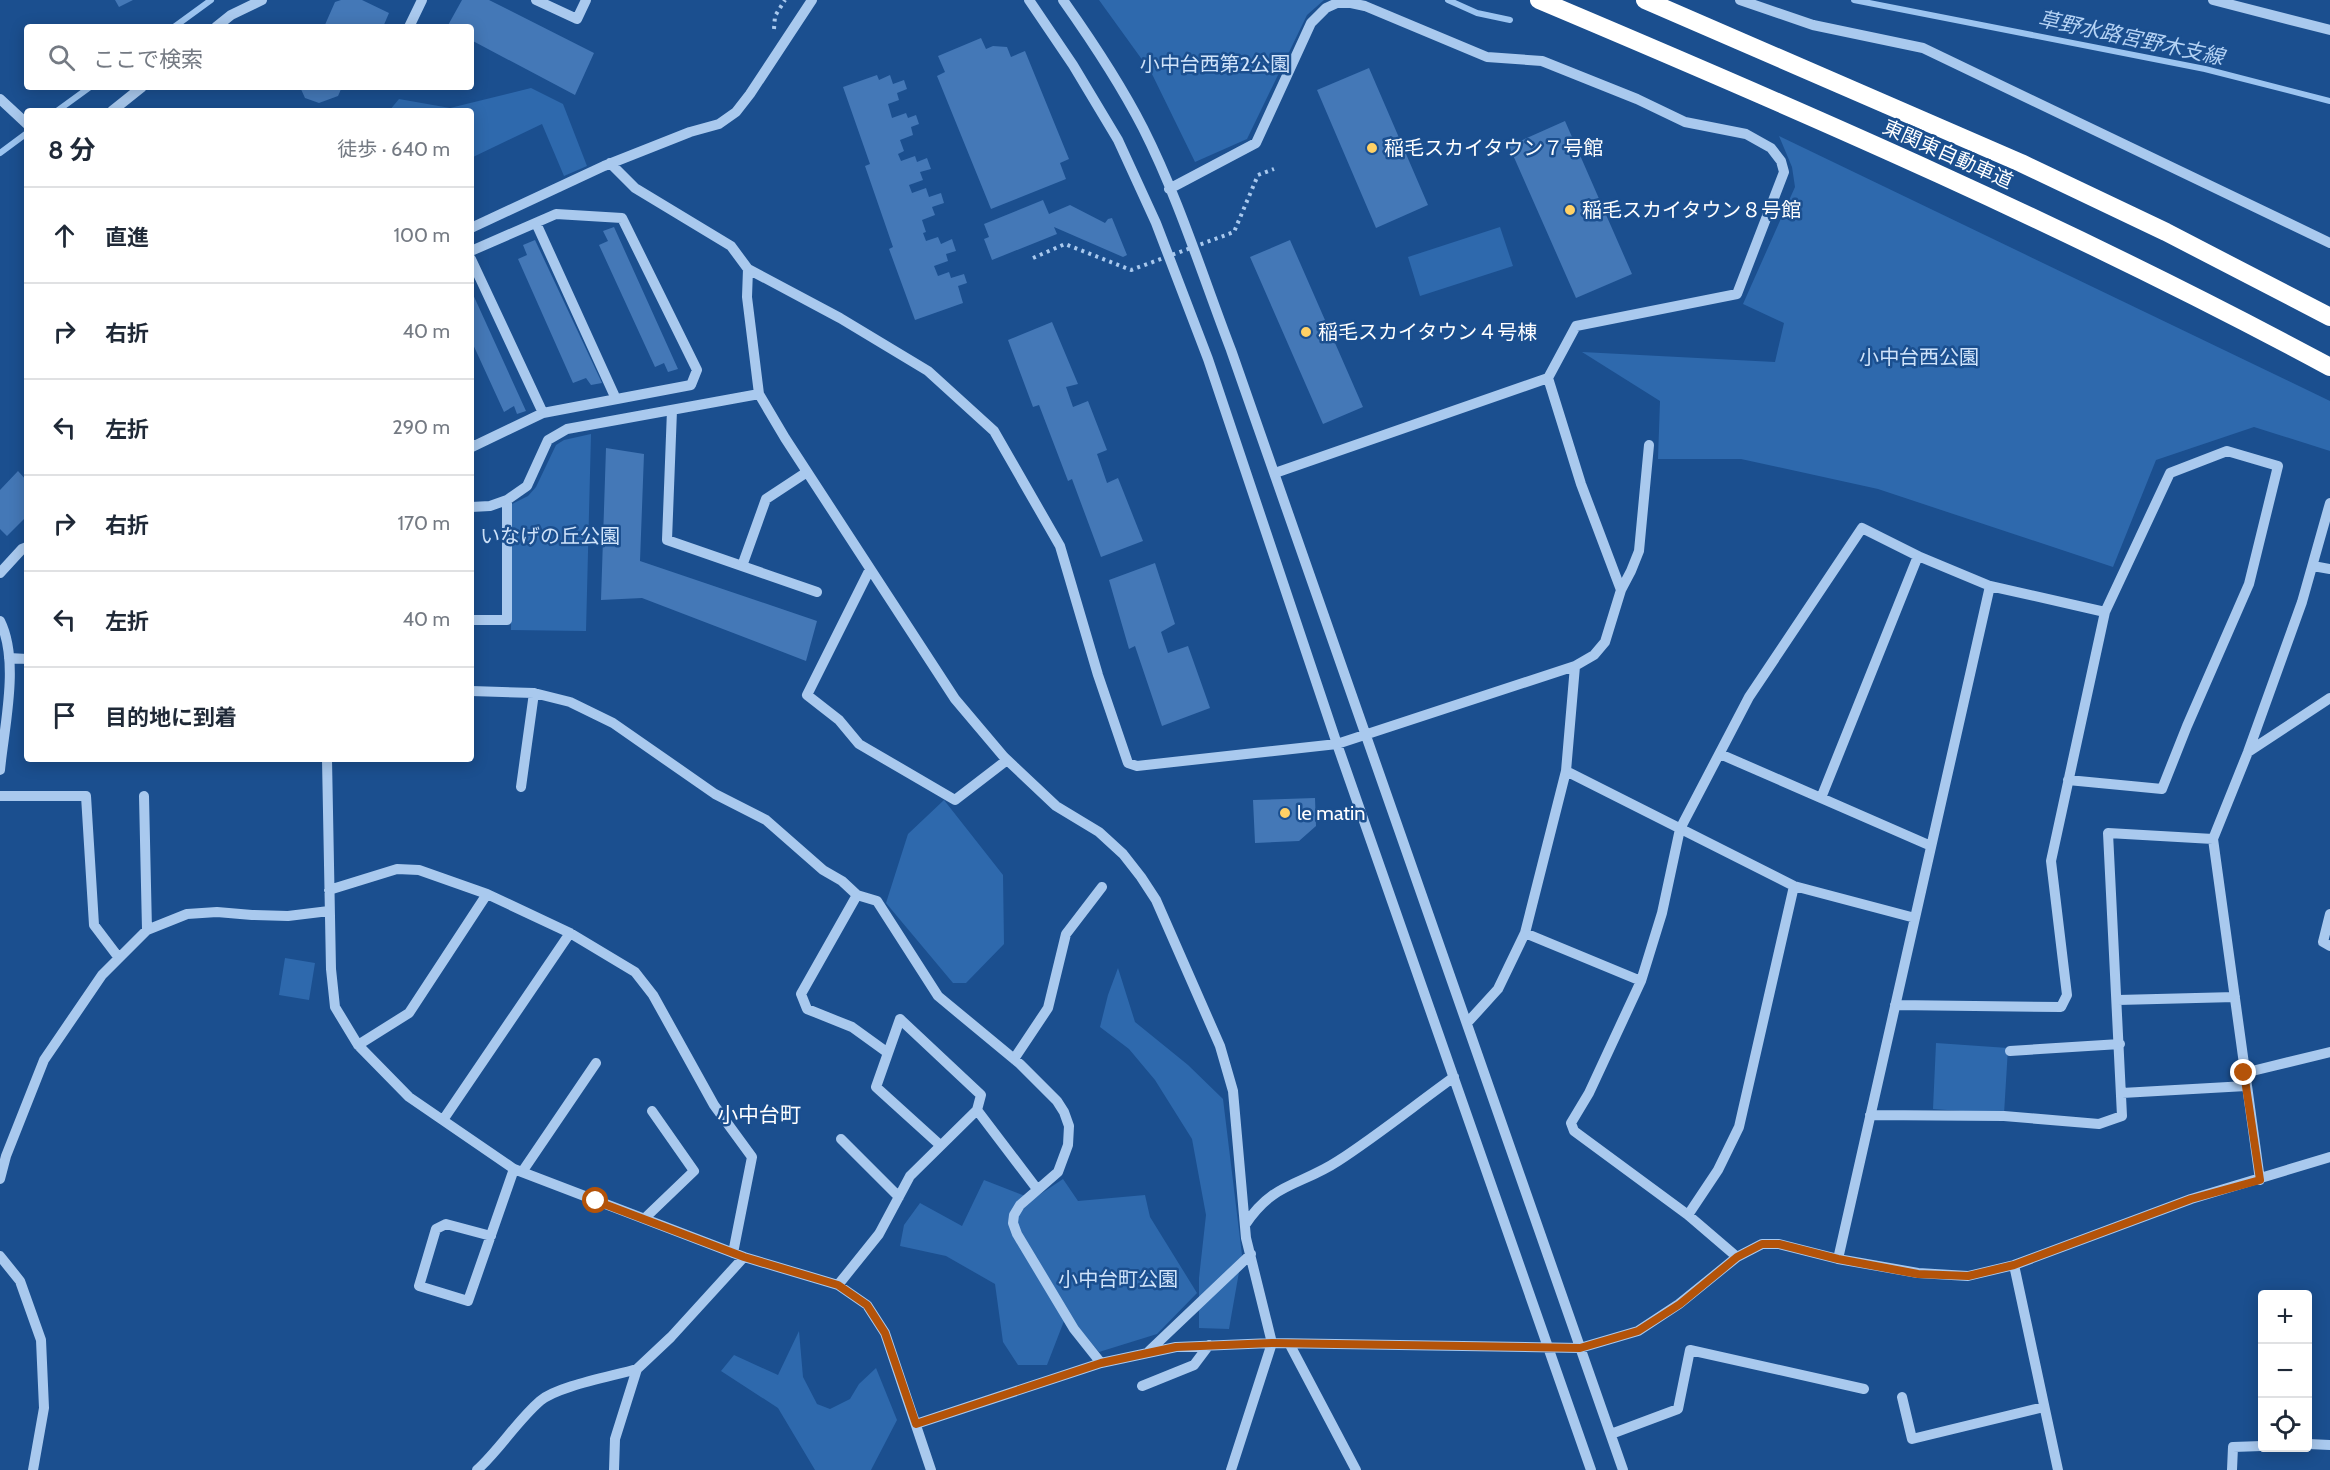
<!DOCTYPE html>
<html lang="ja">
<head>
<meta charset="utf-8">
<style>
  body { margin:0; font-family:Cabin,"Noto Sans JP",sans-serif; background:#f6f6f7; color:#1f2937 }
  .controls { position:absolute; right:18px; bottom:18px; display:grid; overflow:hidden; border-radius:6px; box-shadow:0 3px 15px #0003 }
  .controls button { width:54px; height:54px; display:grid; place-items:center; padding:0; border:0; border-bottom:2px solid #e0e1e3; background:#fff; color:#1f2937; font:30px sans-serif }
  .stop { position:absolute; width:18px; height:18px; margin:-14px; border:4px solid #b45309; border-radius:50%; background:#fff }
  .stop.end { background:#b45309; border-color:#fff; box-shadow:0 2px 6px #0008 }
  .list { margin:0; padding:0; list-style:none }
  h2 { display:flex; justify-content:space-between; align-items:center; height:78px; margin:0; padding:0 24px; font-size:26px }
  h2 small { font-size:20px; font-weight:400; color:#747a83 }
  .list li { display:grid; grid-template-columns:39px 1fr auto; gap:18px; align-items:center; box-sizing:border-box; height:96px; padding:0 24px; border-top:2px solid #e0e1e3 }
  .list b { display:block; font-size:22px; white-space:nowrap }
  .list em { font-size:20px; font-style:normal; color:#747a83 }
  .icon { flex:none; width:33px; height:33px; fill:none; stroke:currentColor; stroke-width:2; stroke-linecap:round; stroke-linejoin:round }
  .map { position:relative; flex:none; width:2330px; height:1470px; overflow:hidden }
  .search { position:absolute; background:#fff; box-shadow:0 3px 15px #0003; left:24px; top:24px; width:450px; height:66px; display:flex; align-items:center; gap:15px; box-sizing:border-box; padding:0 21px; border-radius:6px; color:#747a83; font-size:22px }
  .panel { position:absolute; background:#fff; box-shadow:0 3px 15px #0003; left:24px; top:108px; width:450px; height:654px; border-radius:6px }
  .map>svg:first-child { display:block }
</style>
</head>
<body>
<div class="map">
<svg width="2330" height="1470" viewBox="0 0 2330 1470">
  <rect width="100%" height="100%" fill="#1b4f8f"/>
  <path fill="#2e69ad" d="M1099 0H1324L1307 15 1247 139 1195 162 1151 72Z
    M531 88 563 104 587 166 564 176 542 124 471 158V111H389L399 99 450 108Z
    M1779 136 2330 401V451L2254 427 2156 460 2113 567 1878 489 1741 459H1658L1660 401 1582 352 1775 362 1784 323 1743 304 1795 187 1792 167Z
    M1500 227 1513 266 1420 296 1408 257Z
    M591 434 586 631 511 630 512 504 528 496 536 487 556 445 564 440Z
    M944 800 1003 875 1004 944 966 983H953L886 903 908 834Z
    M285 958 315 963 309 1000 279 995Z
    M1118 968 1135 1022 1188 1065 1223 1099 1242 1255 1229 1329 1199 1328V1278L1206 1215 1192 1139 1155 1080 1129 1049 1100 1027 1108 995Z
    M1936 1043 2008 1048 2004 1114 1933 1109Z
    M1063 1179 1078 1201 1145 1195 1150 1217 1197 1293 1157 1334 1099 1352 1072 1320 1064 1321 1047 1365H1018L1003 1342 995 1284 946 1256 900 1246 904 1225 920 1203 962 1226 984 1180 1033 1199Z
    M799 1331 803 1377 817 1404 830 1409 850 1399 859 1384 876 1368 897 1420 871 1470H815L778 1408 721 1371 734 1355 778 1375Z"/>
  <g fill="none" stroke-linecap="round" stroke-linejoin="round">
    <path stroke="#9cc4f0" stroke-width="6" d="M1448 0 1477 13 1510 20
      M1854 0 2205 69 2330 101
      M174 27 211 0
      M57 111 90 87
      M0 153 27 133"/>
  </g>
  <path fill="#4478b7" d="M115 0H133L119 7Z
    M341 0H362L389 13 383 27 372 24 371 27H324L335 2Z
    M462 0H489L594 53 575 95 471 40V27H447Z
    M981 38 986 49 993 46 1007 47 1011 57 1025 51 1069 159 1060 163 1066 179 991 209 937 76 945 72 938 56Z
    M1369 68 1428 205 1376 228 1317 90Z
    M877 75 879 80 890 75 893 84 904 80 907 89 897 93 899 100 888 104 892 118 906 113 908 118 916 115 919 124 911 127 913 135 900 140 904 151 898 154 901 161 915 156 917 162 927 158 931 169 920 172 923 180 909 185 912 193 926 188 929 197 941 193 944 203 932 207 935 215 922 220 926 232 923 233 926 241 938 237 941 244 952 239 956 251 946 254 948 261 934 266 938 276 949 272 951 278 964 274 967 283 958 286 963 303 915 320 889 249 893 247 865 166 870 164 843 87Z
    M300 87H342L338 96 319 103 305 98Z
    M1565 121 1632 274 1576 298 1509 146Z
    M1043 200 1049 214 1070 205 1105 223 1108 219 1112 218 1127 255 1123 257 1054 227 1057 234 992 260 984 239 989 237 984 224Z
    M614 227 678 369 668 372 664 363 655 367 599 245 608 241 603 231Z
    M535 240 602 383 591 385 586 378 573 383 518 259 527 255 523 245Z
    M1290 240 1363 407 1323 424 1250 257Z
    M471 290 526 411 517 414 514 406 504 412 471 340Z
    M1052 322 1078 384 1066 387 1073 407 1088 401 1107 450 1097 454 1107 483 1118 478 1143 541 1101 557 1072 479 1068 481 1039 405 1033 407 1008 340Z
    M606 448 644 454 640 561 817 621 806 661 642 598 601 600Z
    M18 471 27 481V516L7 536 0 529V490Z
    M1155 563 1175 624 1161 632 1168 653 1188 646 1210 708 1162 726 1135 646 1129 649 1109 580Z
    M1315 798 1316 826 1299 841 1255 843 1253 800Z"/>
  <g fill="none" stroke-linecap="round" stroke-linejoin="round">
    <path stroke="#a9c9ee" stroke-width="4" stroke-dasharray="3 4.5" stroke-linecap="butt" d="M774 29 775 16 785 0"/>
    <path stroke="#a9c9ee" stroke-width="10" d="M536 0 577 19 586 0
      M1029 0 1073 65 1118 140 1156 223 1208 359 1337 744 1591 1470
      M1063 0C1092 41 1120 83 1143 128 1178 197 1203 277 1231 350L1623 1470
      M1740 0 1813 25 1923 48 2330 243
      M2213 0 2330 30
      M216 27 231 15 262 0
      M409 27 422 0
      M0 99 27 124
      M112 111 142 87
      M610 163 635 188 731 246 748 269 840 318 928 371 994 431 1060 546 1098 675 1128 763 1137 766 1337 744 1575 666 1594 655 1605 642 1621 590 1581 484 1548 378
      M1169 189 1256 143 1311 23 1326 8 1337 3H1351L1365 6 1487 57 1542 61 1637 99 1685 122 1746 134 1771 148 1781 161 1784 172 1737 294 1576 326 1548 378 1275 473
      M536 223 616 399
      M471 228 604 166 690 132 719 124 736 112 750 94 812 0
      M471 251 556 214 622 218 697 370 691 385 543 413 472 447 471 444
      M471 259 543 413
      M748 269 747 297 759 394 785 438 955 699 1004 757 1056 806 1099 832 1123 854 1141 877 1156 900 1220 1046 1233 1091 1246 1238 1272 1343 1231 1470
      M672 410 667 540 817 592
      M471 507 490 506 507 500 527 486 548 440 567 429 759 394
      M742 566 766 499 807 472
      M2313 566 2330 569
      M870 569 807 695 839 720 859 744 955 800 1007 760
      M0 573 22 549 27 547
      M1621 590 1631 571 1639 551 1649 445
      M471 620H507V500
      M0 621C20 661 4 727 0 770
      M9 658 27 659
      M471 691 534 693 570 702 613 723 715 794 766 820 823 870 842 881 857 895 877 901 938 996 1020 1064 1057 1101 1064 1112 1069 1126 1068 1145 1058 1172 1020 1205 1014 1215 1013 1223 1017 1234 1074 1329 1101 1363
      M2248 752 2330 698
      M1720 754 1931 846
      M327 759 331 969 335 1007 358 1045 409 1097 514 1169 744 1257 838 1285 867 1305 885 1333 931 1470
      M1566 771 1794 886 1915 918
      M521 787 534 693
      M0 796H86L94 925 119 958
      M144 796 147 930
      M1821 798 1918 556
      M329 890 397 869 419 870 487 894 570 933 635 972 653 995 714 1105 752 1157 733 1253
      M2330 914 2323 942 2330 946
      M1525 933 1641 981
      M2118 1000 2235 997
      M1895 1005 2061 1007 2067 995 2051 861 2105 612
      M1468 1022 1498 989 1525 933 1566 771 1575 666
      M358 1045 409 1013 487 894
      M2010 1051 2120 1044
      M888 1053 876 1087 940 1145
      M1014 1059 1048 1008 1066 934 1102 887
      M2244 1073 2330 1052
      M2122 1093 2246 1086
      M977 1110 1037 1189
      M1870 1115 2004 1116 2099 1124 2122 1116 2108 833 2213 839
      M443 1120 570 933
      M841 1139 899 1197
      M522 1172 596 1063
      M0 1179 6 1156 44 1060 102 975 147 930 187 914 217 912 252 915 288 916 329 911
      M2260 1180 2213 839 2248 752 2302 602 2330 503
      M1688 1215 1718 1170 1739 1127 1794 886
      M645 1218 694 1171 652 1111
      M1245 1225C1273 1182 1300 1186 1338 1161 1378 1135 1415 1105 1454 1077
      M491 1236 446 1224 436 1229 419 1286 468 1301 514 1169
      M0 1256 20 1281 41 1340 44 1408 33 1470
      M1737 1257 1688 1215 1574 1131 1571 1123 1589 1093 1641 981 1662 913 1680 829 1749 697 1862 528 1918 556 1990 586 2105 612 2170 473 2227 451 2278 466 2249 584 2187 726 2162 789 2068 780
      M1838 1259 1990 586
      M2014 1265 2058 1470
      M838 1285 879 1234 910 1176 977 1110 981 1095 900 1019 888 1053 852 1027 807 1009 801 994 857 895
      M1290 1345 1356 1470
      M1149 1351 1251 1254
      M1142 1386 1194 1365 1209 1345
      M1902 1397 1912 1439 2044 1407
      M916 1424 1101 1363 1176 1347 1272 1343 1580 1348 1638 1331 1679 1304 1737 1257 1762 1244H1779L1838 1259 1918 1273 1968 1276 2014 1265 2191 1199 2330 1157
      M1611 1434 1678 1409 1690 1350 1864 1389
      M2308 1444 2330 1445
      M477 1470C500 1449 517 1421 540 1401 557 1386 614 1376 637 1369
      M614 1470 615 1439 637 1369 671 1337 744 1257
      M2232 1470 2233 1447 2262 1446"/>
    <path stroke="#fff" stroke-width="18" d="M1539 0C1807 113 2074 229 2330 367
      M1645 0 2021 163 2166 232 2330 317"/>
    <path stroke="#a9c9ee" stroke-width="4" stroke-dasharray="3 4.5" stroke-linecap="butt" d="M1033 258 1065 244 1131 270 1234 232 1258 175 1274 169"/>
  </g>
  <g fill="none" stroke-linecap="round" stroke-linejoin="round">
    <path stroke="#b45309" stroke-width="8" d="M596 1201 744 1257 838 1285 867 1305 885 1333 916 1424 1101 1363 1176 1347 1272 1343 1580 1348 1638 1331 1680 1304 1737 1257 1762 1244H1779L1838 1259 1918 1274 1968 1276 2014 1265 2191 1199 2260 1180 2244 1073"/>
  </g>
  <g fill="#ffd166" stroke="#1b4f8f" stroke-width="2">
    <circle cx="1372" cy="148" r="6"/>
    <circle cx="1570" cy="210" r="6"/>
    <circle cx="1306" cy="332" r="6"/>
    <circle cx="1285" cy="813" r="6"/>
  </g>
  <g text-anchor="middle" stroke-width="5" stroke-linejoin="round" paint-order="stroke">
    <g font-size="20" fill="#cfe3fa" stroke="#1b4f8f">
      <text x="1215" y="71">小中台西第2公園</text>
      <text x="1919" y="364">小中台西公園</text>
      <text x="550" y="543">いなげの丘公園</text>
      <text x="1118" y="1286">小中台町公園</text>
    </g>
    <g font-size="20" fill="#fff" stroke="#1b4f8f" text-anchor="start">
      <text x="1384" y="155">稲毛スカイタウン７号館</text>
      <text x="1582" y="217">稲毛スカイタウン８号館</text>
      <text x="1318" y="339">稲毛スカイタウン４号棟</text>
      <text x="1297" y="820">le matin</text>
    </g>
    <g font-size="20" fill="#fff" stroke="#1b4f8f">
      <text transform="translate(1948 154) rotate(24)" y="7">東関東自動車道</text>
    </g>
    <g font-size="21" font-style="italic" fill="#b5d3f5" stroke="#1b4f8f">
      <text transform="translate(2131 38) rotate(12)" y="7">草野水路宮野木支線</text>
    </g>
    <g font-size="21" fill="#fff" stroke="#1b4f8f">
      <text x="759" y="1122">小中台町</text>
    </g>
  </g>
</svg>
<div class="controls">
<button>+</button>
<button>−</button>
<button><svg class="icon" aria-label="locate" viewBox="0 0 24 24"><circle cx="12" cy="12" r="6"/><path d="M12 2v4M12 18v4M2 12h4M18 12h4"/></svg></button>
</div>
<div class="stop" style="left:596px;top:1201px"></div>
<div class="stop end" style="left:2244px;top:1073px"></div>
<div class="search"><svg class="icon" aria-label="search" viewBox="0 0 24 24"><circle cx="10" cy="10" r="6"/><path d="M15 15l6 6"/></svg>ここで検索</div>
<section class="panel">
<h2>8 分<small>徒歩 · 640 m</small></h2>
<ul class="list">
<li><svg class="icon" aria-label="ahead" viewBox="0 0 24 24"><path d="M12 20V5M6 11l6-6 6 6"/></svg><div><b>直進</b></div><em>100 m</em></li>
<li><svg class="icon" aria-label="right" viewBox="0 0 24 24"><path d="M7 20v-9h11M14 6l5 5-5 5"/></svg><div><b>右折</b></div><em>40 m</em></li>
<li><svg class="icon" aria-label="left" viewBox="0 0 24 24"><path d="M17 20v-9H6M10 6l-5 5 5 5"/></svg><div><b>左折</b></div><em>290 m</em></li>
<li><svg class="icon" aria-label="right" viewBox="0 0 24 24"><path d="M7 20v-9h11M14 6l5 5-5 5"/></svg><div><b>右折</b></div><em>170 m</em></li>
<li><svg class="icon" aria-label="left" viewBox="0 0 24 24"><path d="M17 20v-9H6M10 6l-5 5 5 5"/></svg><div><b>左折</b></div><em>40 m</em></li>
<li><svg class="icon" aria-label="arrive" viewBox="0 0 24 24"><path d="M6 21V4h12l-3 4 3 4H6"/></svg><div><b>目的地に到着</b></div></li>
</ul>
</section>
</div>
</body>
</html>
